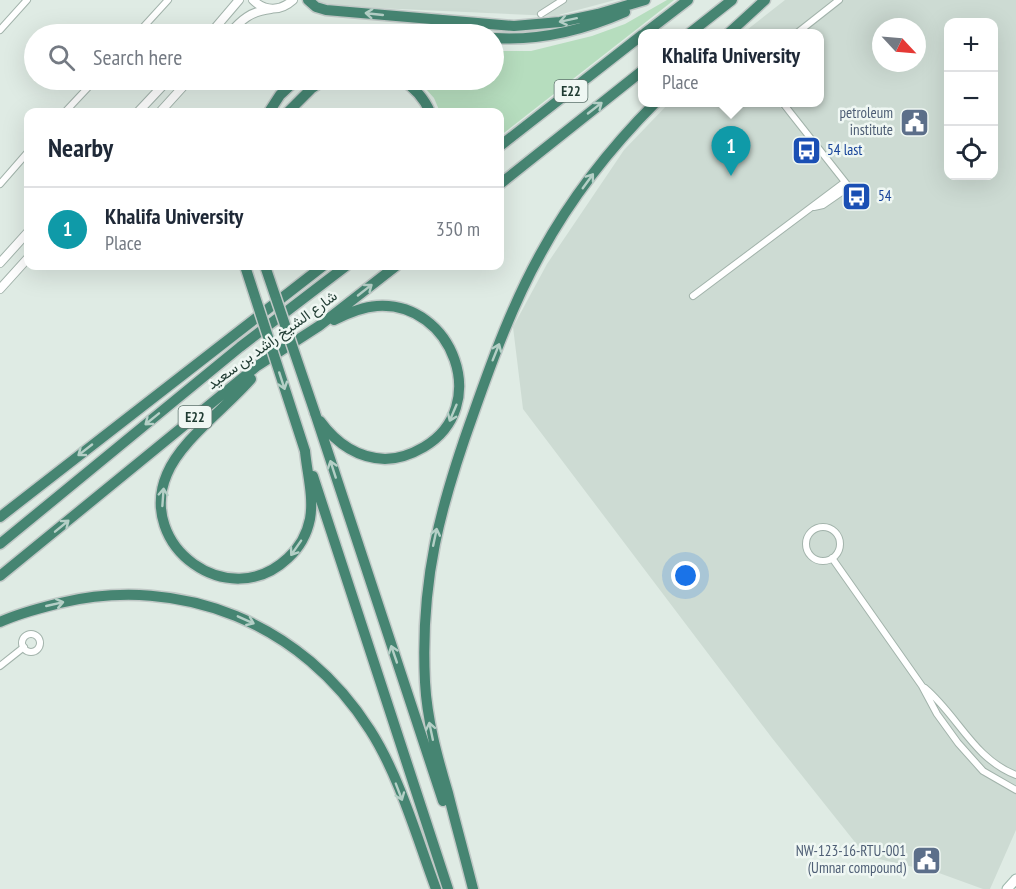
<!DOCTYPE html>
<html lang="en">
<head>
<meta charset="utf-8">
<style>
  body { margin:0; font-family:"PT Sans Narrow",Vazirmatn,sans-serif; background:#f6f6f7; color:#1f2937 }
  .controls { position:absolute; right:18px; top:18px; display:grid; overflow:hidden; border-radius:12px; box-shadow:0 6px 24px #0002 }
  .controls button { width:54px; height:54px; display:grid; place-items:center; padding:0; border:0; border-bottom:2px solid #e0e1e3; background:#fff; color:#1f2937; font:30px sans-serif }
  .compass { position:absolute; left:872px; top:18px; width:54px; height:54px; border-radius:50%; background:#fff; box-shadow:0 6px 24px #0002; rotate:116deg }
  .you { position:absolute; left:686px; top:576px; width:21px; height:21px; margin:-15px; border:4px solid #fff; border-radius:50%; background:#1a73e8; box-shadow:0 0 0 9px #1a73e833 }
  .badge { display:grid; place-items:center; width:39px; height:39px; border-radius:50%; background:#1a73e8; color:#fff; font-size:20px; font-weight:700 }
  .pin { position:absolute; translate:-50% -50px; filter:drop-shadow(0 2px 3px #0008) }
  .pin::after { content:''; position:absolute; top:32px; width:21px; height:18px; background:inherit; clip-path:polygon(0 0,100% 0,50% 100%) }
  .popup { position:absolute; left:638px; top:29px; width:186px; height:78px; box-sizing:border-box; display:grid; place-content:center; border-radius:12px; background:#fff; filter:drop-shadow(0 2px 4px #0005); font-size:20px; white-space:nowrap; color:#747a83 }
  .popup b { font-size:22px; color:#1f2937 }
  .popup::after { content:''; position:absolute; left:50%; top:100%; margin-left:-12px; border:12px solid transparent; border-top-color:#fff }
  .list { margin:0; padding:0; list-style:none }
  h2 { display:flex; justify-content:space-between; align-items:center; height:78px; margin:0; padding:0 24px; font-size:26px }
  h2 small { font-size:20px; font-weight:400; color:#747a83 }
  .list li { display:grid; grid-template-columns:39px 1fr auto; gap:18px; align-items:center; box-sizing:border-box; height:84px; padding:0 24px; border-top:2px solid #e0e1e3 }
  .list b { display:block; font-size:22px; white-space:nowrap }
  .list p { margin:0; font-size:20px; white-space:nowrap; color:#747a83 }
  .list em { font-size:20px; font-style:normal; color:#747a83 }
  .icon { flex:none; width:33px; height:33px; fill:none; stroke:currentColor; stroke-width:2; stroke-linecap:round; stroke-linejoin:round }
  .map { position:relative; flex:none; width:1016px; height:889px; overflow:hidden }
  .search { position:absolute; background:#fff; box-shadow:0 6px 24px #0002; left:24px; top:24px; width:480px; height:66px; display:flex; align-items:center; gap:15px; box-sizing:border-box; padding:0 21px; border-radius:33px; color:#747a83; font-size:22px }
  .panel { position:absolute; background:#fff; box-shadow:0 6px 24px #0002; left:24px; top:108px; width:480px; height:162px; border-radius:12px }
  .map>svg:first-child { display:block }
</style>
</head>
<body>
<div class="map">
<svg width="1016" height="889" viewBox="0 0 1016 889">
  <rect width="100%" height="100%" fill="#dfebe4"/>
  <path fill="#cddbd3" fill-rule="evenodd" d="M316 0H615L555 16 355 7 320 3Z
    M785 0H1016V830L990 889H983L939 873 866 856 772 738 523 409 513 327 547 264 624 150 669 103H776L805 133 782 103 819 102V33H743ZM948 22H994V176H948ZM881 27H917V63H881Z"/>
  <path fill="#b6ddbe" d="M667 0H674L500 136V112H440L434 98 418 80H494V51H531L592 36 625 24Z"/>
  <g fill="none" stroke-linecap="round" stroke-linejoin="round">
    <defs>
      <path id="minor" d="M541 14 563 0
        M0 30 27 0
        M797 33 839 0
        M137 34 168 0
        M782 102 849 187 823 205 814 207
        M65 112 95 80
        M0 184 28 152
        M693 296 845 182
        M806 544a17 17 0 1 1 34 0a17 17 0 1 1-34 0Z
        M832 558 922 686 937 714 958 743 983 771 1016 790
        M22 643a9 9 0 1 1 18 0a9 9 0 1 1-18 0Z
        M0 666 24 647
        M925 688C958 716 974 759 1016 775"/>
      <path id="tertiary" d="M253 0C265 12 281 11 293 0
        M210 34 239 0
        M229 34C241 20 251 11 271 9
        M138 112 168 80
        M160 112 189 80
        M0 263 28 232
        M0 289 28 258"/>
      <path id="secondary" d="M1007 889 1016 879"/>
      <path id="trunk" d="M308 0 316 7 326 10 514 26 560 22 598 14 645 0
        M645 33 688 0
        M690 33 732 0
        M729 33 765 0
        M494 38C539 41 584 30 625 12
        M402 80C415 88 424 98 430 112
        M269 112 280 95 296 80
        M288 112 312 88 324 80
        M500 146 642 35
        M500 184 642 71
        M251 379C226 408 181 440 167 474 136 546 229 614 288 558 299 548 307 534 310 519 314 497 307 473 305 451
        M315 413 443 801
        M320 421C336 443 357 458 385 459 399 459 412 454 424 447 492 407 453 301 377 306 362 307 348 313 334 320
        M313 476 448 889
        M0 517 323 266
        M0 544 240 347 346 266
        M0 576 257 366 319 326 396 266
        M0 622C19 613 40 608 60 603 182 574 303 624 370 730 399 775 417 838 436 889
        M473 889C465 857 456 825 448 793 437 756 427 720 425 682 420 581 440 506 474 412 493 358 513 303 541 253 571 198 611 147 656 102"/>
    </defs>
    <use href="#minor" stroke="#a2b3ab" stroke-width="8"/>
    <use href="#tertiary" stroke="#a2b3ab" stroke-width="10"/>
    <use href="#secondary" stroke="#9db7ac" stroke-width="11"/>
    <use href="#trunk" stroke="#c0c8c6" stroke-width="13"/>
    <use href="#minor" stroke="#fff" stroke-width="6"/>
    <use href="#tertiary" stroke="#fff" stroke-width="8"/>
    <use href="#secondary" stroke="#fff" stroke-width="9"/>
    <use href="#trunk" stroke="#468572" stroke-width="10"/>
    <defs>
      <path id="trunk-bridge" d="M245 266 305 451
        M265 266 315 413"/>
    </defs>
    <use href="#trunk-bridge" stroke="#c0c8c6" stroke-width="13" stroke-linecap="butt"/>
    <use href="#trunk-bridge" stroke="#468572" stroke-width="10"/>
  </g>
  <defs><path id="oneway-shaft" d="M-6 0H5M1.5-3L5.5 0L1.5 3" fill="none" stroke-width="1.6" stroke-linecap="round" stroke-linejoin="round" transform="scale(1.5)"/></defs>
  <g stroke="#b4cfc6">
    <use href="#oneway-shaft" transform="translate(374 14) rotate(-174)"/>
    <use href="#oneway-shaft" transform="translate(568 20) rotate(168)"/>
    <use href="#oneway-shaft" transform="translate(595 108) rotate(-38)"/>
    <use href="#oneway-shaft" transform="translate(588 181) rotate(-54)"/>
    <use href="#oneway-shaft" transform="translate(365 290) rotate(-38)"/>
    <use href="#oneway-shaft" transform="translate(496 352) rotate(-68)"/>
    <use href="#oneway-shaft" transform="translate(282 381) rotate(72)"/>
    <use href="#oneway-shaft" transform="translate(453 413) rotate(113)"/>
    <use href="#oneway-shaft" transform="translate(152 419) rotate(141)"/>
    <use href="#oneway-shaft" transform="translate(85 450) rotate(142)"/>
    <use href="#oneway-shaft" transform="translate(333 469) rotate(-108)"/>
    <use href="#oneway-shaft" transform="translate(163 497) rotate(-86)"/>
    <use href="#oneway-shaft" transform="translate(62 526) rotate(-39)"/>
    <use href="#oneway-shaft" transform="translate(435 537) rotate(-78)"/>
    <use href="#oneway-shaft" transform="translate(296 548) rotate(125)"/>
    <use href="#oneway-shaft" transform="translate(55 604) rotate(-13)"/>
    <use href="#oneway-shaft" transform="translate(246 620) rotate(24)"/>
    <use href="#oneway-shaft" transform="translate(394 654) rotate(-109)"/>
    <use href="#oneway-shaft" transform="translate(431 731) rotate(-102)"/>
    <use href="#oneway-shaft" transform="translate(399 792) rotate(69)"/>
  </g>
  <defs>
    <symbol id="civic-square" viewBox="-11 -11 22 22"><rect x="-9" y="-9" width="18" height="18" rx="4" fill="#5c6f8a" stroke="#eff7f3"/><path d="M-.6-6.5H3V-4.5H.6V-3L4-1V1h2V6H-6V1h2V-1L-.6-3ZM-1.2 2.5V6h2.4V2.5Z" fill="#fff"/></symbol>
    <symbol id="bus-square" viewBox="-11 -11 22 22"><rect x="-9" y="-9" width="18" height="18" rx="4" fill="#1a4fb4" stroke="#eff7f3"/><path d="M-5-6H5V4H4V6H2V4H-2V6H-4V4H-5ZM-3.5-4V0h7V-4ZM-3.5 1.2v1.5H-2V1.2ZM2 1.2v1.5H3.5V1.2Z" fill="#fff"/></symbol>
  </defs>
  <g fill-rule="evenodd">
    <use href="#civic-square" x="898" y="106" width="33" height="33"/>
    <use href="#bus-square" x="790" y="134" width="33" height="33"/>
    <use href="#bus-square" x="840" y="180" width="33" height="33"/>
    <use href="#civic-square" x="910" y="844" width="33" height="33"/>
  </g>
  <g text-anchor="middle" stroke-width="5" stroke-linejoin="round" paint-order="stroke">
    <g fill="#eff7f3" stroke="#5d736c" stroke-width="1.5">
      <rect x="554.5" y="80" width="33" height="22" rx="4.5"/>
      <rect x="178.5" y="406" width="33" height="22" rx="4.5"/>
    </g>
    <g font-size="14" font-weight="bold" fill="#1f3b32">
      <text x="571" y="96">E22</text>
      <text x="195" y="422">E22</text>
    </g>
    <g font-size="15" fill="#4e5e75" stroke="#eff7f3" text-anchor="end">
      <text x="893" y="118">petroleum<tspan x="893" dy="17">institute</tspan></text>
      <text x="906" y="856">NW-123-16-RTU-001<tspan x="906" dy="17">(Umnar compound)</tspan></text>
    </g>
    <g font-size="15" fill="#164399" stroke="#eff7f3" text-anchor="start">
      <text x="827" y="155">54 last</text>
      <text x="878" y="201">54</text>
    </g>
    <g font-size="15" fill="#1f3b32" stroke="#eff7f3">
      <text transform="translate(272 340) rotate(-36)" y="5">شارع الشيخ راشد بن سعيد</text>
    </g>
  </g>
</svg>
<div class="controls">
<button>+</button>
<button>−</button>
<button><svg class="icon" aria-label="locate" viewBox="0 0 24 24"><circle cx="12" cy="12" r="6"/><path d="M12 2v4M12 18v4M2 12h4M18 12h4"/></svg></button>
</div>
<svg class="compass" viewBox="-18 -18 36 36"><path d="M0-13l5 13h-10z" fill="#e53935"/><path d="M0 13l5-13h-10z" fill="#747a83"/></svg>
<div class="you"></div>
<div class="pin badge" style="left:731px;top:176px;background:#0f9aa8">1</div>
<div class="popup"><b>Khalifa University</b>Place</div>
<div class="search"><svg class="icon" aria-label="search" viewBox="0 0 24 24"><circle cx="10" cy="10" r="6"/><path d="M15 15l6 6"/></svg>Search here</div>
<section class="panel">
<h2>Nearby<small></small></h2>
<ul class="list">
<li><span class="badge" style="background:#0f9aa8">1</span><div><b>Khalifa University</b><p>Place</p></div><em>350 m</em></li>
</ul>
</section>
</div>
</body>
</html>
